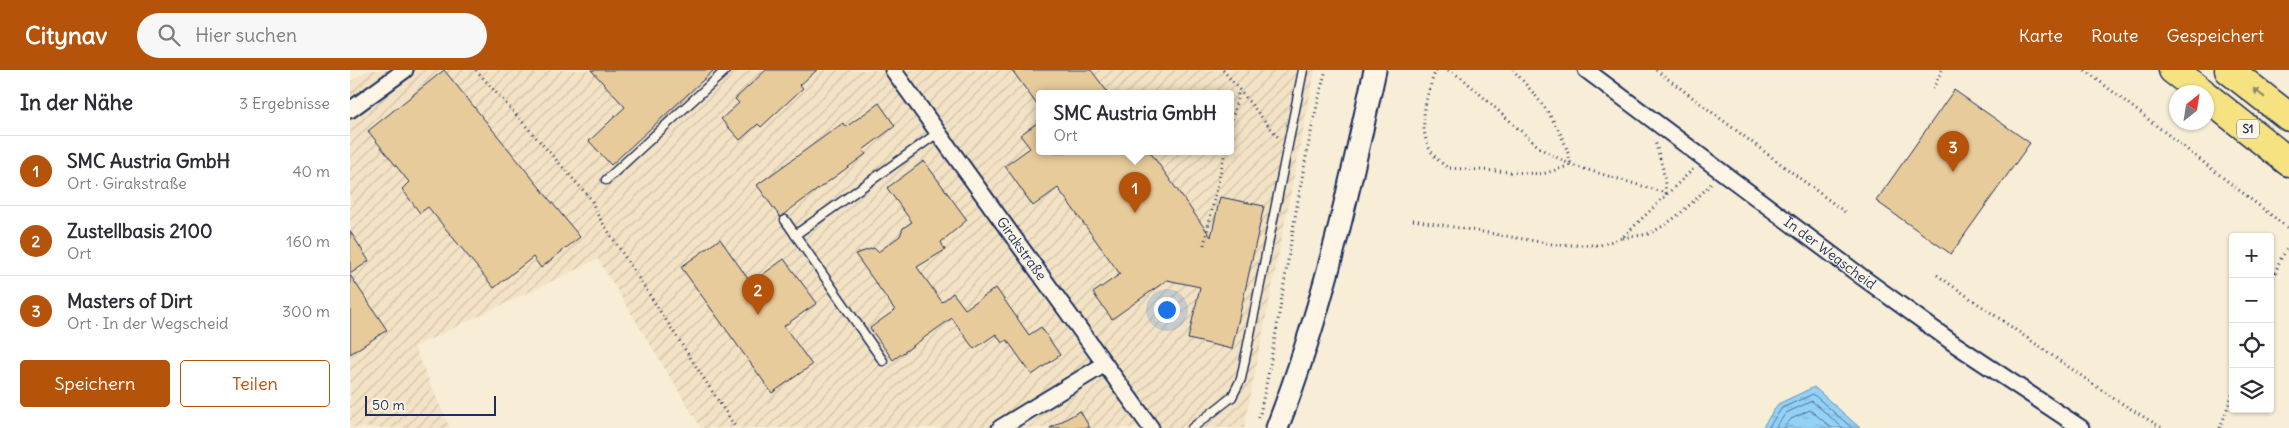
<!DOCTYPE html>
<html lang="de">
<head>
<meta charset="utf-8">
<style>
  body { margin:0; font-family:Delius,sans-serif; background:#f7f7f7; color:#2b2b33 }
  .controls { position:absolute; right:15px; bottom:15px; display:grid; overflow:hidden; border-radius:5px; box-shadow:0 1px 4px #0004 }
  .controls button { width:45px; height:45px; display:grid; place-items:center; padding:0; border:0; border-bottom:1px solid #e1e1e2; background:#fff; color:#2b2b33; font:25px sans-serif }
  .compass { position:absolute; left:1819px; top:15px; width:45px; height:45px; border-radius:50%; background:#fff; box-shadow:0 1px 4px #0004; rotate:30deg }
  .scale { position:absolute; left:15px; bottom:12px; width:131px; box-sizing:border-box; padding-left:5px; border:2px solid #1b2f5e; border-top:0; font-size:14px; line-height:18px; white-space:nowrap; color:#1b2f5e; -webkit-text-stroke:4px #fcf5e5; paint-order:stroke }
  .you { position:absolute; left:816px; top:239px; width:18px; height:18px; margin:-12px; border:4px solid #fff; border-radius:50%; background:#1a73e8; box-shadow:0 0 0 8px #1a73e833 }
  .badge { display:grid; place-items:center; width:32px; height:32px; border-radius:50%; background:#b45309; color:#fff; font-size:16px; font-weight:700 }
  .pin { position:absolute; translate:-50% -41px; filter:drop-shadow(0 1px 2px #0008) }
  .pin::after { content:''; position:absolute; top:26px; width:18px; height:15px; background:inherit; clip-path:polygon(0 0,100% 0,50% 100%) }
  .popup { position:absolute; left:686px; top:20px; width:198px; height:65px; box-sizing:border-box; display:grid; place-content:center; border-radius:5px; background:#fff; filter:drop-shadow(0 1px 4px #0005); font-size:16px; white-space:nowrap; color:#7c7c81 }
  .popup b { font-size:19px; color:#2b2b33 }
  .popup::after { content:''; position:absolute; left:50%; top:100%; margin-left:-10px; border:10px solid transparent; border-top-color:#fff }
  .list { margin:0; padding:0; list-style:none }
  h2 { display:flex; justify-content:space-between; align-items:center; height:65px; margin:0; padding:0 20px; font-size:21px }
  h2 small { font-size:16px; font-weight:400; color:#7c7c81 }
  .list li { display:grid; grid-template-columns:32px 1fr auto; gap:15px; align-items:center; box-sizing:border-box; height:70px; padding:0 20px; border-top:1px solid #e1e1e2 }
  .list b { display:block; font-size:19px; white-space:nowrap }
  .list p { margin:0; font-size:16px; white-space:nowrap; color:#7c7c81 }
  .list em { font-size:16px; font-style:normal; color:#7c7c81 }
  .actions { display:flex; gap:10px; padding:15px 20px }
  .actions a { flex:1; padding:11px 0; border:1px solid #b45309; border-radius:5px; text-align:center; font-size:18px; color:#b45309 }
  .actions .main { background:#b45309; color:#fff }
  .icon { flex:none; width:28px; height:28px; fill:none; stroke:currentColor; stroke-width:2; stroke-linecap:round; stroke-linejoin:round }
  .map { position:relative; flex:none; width:1939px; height:358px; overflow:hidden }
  header { display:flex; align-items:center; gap:30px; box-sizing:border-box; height:70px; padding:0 25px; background:#b45309; color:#fff }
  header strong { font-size:24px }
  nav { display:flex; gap:28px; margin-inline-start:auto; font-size:18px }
  .search { width:350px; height:45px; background:#f7f7f7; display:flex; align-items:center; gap:12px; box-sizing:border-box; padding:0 18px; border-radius:28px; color:#7c7c81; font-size:19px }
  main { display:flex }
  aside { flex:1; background:#fff }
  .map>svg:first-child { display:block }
</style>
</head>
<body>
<header>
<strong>Citynav</strong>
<div class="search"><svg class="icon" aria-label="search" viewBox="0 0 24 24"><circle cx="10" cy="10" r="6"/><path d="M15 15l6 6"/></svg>Hier suchen</div>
<nav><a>Karte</a><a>Route</a><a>Gespeichert</a></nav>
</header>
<main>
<aside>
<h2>In der Nähe<small>3 Ergebnisse</small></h2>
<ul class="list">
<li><span class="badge">1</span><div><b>SMC Austria GmbH</b><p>Ort · Girakstraße</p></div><em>40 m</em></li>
<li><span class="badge">2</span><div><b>Zustellbasis 2100</b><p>Ort</p></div><em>160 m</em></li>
<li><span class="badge">3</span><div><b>Masters of Dirt</b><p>Ort · In der Wegscheid</p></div><em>300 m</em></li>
</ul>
<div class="actions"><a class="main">Speichern</a><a>Teilen</a></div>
</aside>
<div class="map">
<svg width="1939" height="358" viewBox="0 0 1939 358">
  <defs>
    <pattern id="industrial-furrows" width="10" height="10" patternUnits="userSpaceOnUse" patternTransform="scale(1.25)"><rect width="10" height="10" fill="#f3e3c4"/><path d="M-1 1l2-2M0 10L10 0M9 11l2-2" fill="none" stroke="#d0c3ab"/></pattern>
    <pattern id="water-ripples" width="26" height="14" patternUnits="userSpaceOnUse" patternTransform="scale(1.25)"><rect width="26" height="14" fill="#94d2f5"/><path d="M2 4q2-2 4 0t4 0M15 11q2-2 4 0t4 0" fill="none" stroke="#7fb5d4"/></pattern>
  </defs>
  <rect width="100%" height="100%" fill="#f8edd6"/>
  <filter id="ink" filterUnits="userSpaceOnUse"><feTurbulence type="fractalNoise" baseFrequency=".02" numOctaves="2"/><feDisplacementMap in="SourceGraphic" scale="10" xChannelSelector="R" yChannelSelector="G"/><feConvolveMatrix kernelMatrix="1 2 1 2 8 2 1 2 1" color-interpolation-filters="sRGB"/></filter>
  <g filter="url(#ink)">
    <path fill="url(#industrial-furrows)" fill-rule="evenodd" d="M18 0H965L894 358H351L248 189 64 277 100 358H0V12ZM690 24H880V82H690Z"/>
    <path fill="url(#water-ripples)" stroke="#6491b9" d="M1464 317 1510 358H1412L1428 334Z"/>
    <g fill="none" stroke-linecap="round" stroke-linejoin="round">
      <path stroke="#4b709a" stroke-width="1" d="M1418 358 1432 338 1463 324 1502 358
        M1425 358 1436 343 1462 331 1493 358
        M1434 358 1441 349 1460 340 1482 358"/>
    </g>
    <path fill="#e8cb9b" stroke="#1b2f5e" d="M94 0 230 167 191 198 183 187 144 218 78 137 70 143 52 119 59 112 18 61Z
      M241 0H364L261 95 239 71 275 37Z
      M416 0H467L450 15 453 18 411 57 408 54 390 70 371 49 389 33 385 29Z
      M662 0H741L759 24H690V39Z
      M1604 20 1680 73 1601 184 1526 131Z
      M529 33 545 56 513 80 516 84 430 147 407 115 493 53 496 57Z
      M690 51V82H800L861 167 870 127 914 136 882 279 838 269 850 217 817 210 762 249 743 223 770 204 708 118 683 136 655 96 680 78 670 65Z
      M574 91 617 150 591 172 595 180 567 197 592 232 603 223 615 239 646 218 679 265 691 257 710 285 682 305 657 270 652 273 646 264 624 279 602 248 543 290 520 258 545 240 505 184 524 178 528 182 550 166 553 158 562 152 537 118Z
      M0 161 19 191 0 204Z
      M370 169 401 213 434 189 467 233 434 256 462 295 422 323 331 197Z
      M0 205 37 260 0 284Z
      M730 341 740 358H700Z"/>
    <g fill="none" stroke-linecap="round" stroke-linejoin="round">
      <defs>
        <path id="lane" d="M256 110 376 0
          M435 150 533 291
          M445 165 589 62
          M842 358 882 327 891 309 953 0"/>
        <g id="street">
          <path id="s1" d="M543 0 801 358"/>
          <path id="s2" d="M1236 0 1512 207 1606 275 1731 358"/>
          <path d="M0 40 55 0"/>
          <path d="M650 358 755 294"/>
        </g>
        <path id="secondary" d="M927 358C972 243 999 121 1025 0"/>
        <path id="highway" d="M1823 0 1852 22
          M1879 0 1939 47
          M1856 26 1939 92"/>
      </defs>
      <use href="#lane" stroke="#1b2f5e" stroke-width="11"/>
      <use href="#street" stroke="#1b2f5e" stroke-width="19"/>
      <use href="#secondary" stroke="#1b2f5e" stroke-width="25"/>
      <use href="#highway" stroke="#1b2f5e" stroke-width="31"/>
      <path stroke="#1b2f5e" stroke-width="3" stroke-dasharray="1 4" stroke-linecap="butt" d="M126 0 241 129 247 144 386 358
        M873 0 928 67
        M1086 0C1073 33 1062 77 1099 98L1193 104 1221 95C1214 58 1188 27 1163 0
        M1098 0 1112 8 1191 79 1221 95 1316 123 1313 99 1305 71
        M1306 0 1496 143
        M1735 0 1939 159
        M1583 19 1592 0
        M880 59 889 20
        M1063 150 1208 175H1250L1272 168 1343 99
        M1273 168C1281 166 1292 166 1300 163 1324 152 1343 132 1361 114
        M854 175 875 82
        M1587 205 1763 328 1812 358
        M1920 217 1930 190 1939 176
        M909 348C935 233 945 114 976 0
        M1870 358 1883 323"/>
      <use href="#lane" stroke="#fcf5e5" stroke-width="8"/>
      <use href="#street" stroke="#fcf5e5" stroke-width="15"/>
      <use href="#secondary" stroke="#fcf5e5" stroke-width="21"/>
      <use href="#highway" stroke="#f6e281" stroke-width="28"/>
    </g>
    <defs><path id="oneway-solid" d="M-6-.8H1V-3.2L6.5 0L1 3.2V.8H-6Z" transform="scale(1.25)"/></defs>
    <use fill="#888870" href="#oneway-solid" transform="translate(1909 23) rotate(-142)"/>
  </g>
  <g text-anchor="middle" stroke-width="4" stroke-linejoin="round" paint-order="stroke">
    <rect fill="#fcf5e5" stroke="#5e6a86" stroke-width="1" x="1887" y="49.5" width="22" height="19" rx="4"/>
    <g font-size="12" font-weight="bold" fill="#1b2f5e">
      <text x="1898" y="63">S1</text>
    </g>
    <g font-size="14" fill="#1b2f5e" stroke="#fcf5e5">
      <text dy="5" stroke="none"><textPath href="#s1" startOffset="220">Girakstraße</textPath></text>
      <text dy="5" stroke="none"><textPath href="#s2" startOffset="305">In der Wegscheid</textPath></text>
    </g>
  </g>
</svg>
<div class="controls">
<button>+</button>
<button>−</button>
<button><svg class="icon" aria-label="locate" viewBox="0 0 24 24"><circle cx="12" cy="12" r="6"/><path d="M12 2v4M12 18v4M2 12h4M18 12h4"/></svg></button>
<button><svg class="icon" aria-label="layers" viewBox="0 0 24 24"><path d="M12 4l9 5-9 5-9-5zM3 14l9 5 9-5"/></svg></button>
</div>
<svg class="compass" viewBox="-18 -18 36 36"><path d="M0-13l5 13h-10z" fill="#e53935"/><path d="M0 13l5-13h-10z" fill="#7c7c81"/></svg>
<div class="scale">50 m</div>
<div class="you"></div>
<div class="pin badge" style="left:785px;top:143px">1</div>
<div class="popup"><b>SMC Austria GmbH</b>Ort</div>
<div class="pin badge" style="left:408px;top:245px">2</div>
<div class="pin badge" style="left:1603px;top:102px">3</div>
</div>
</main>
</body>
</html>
